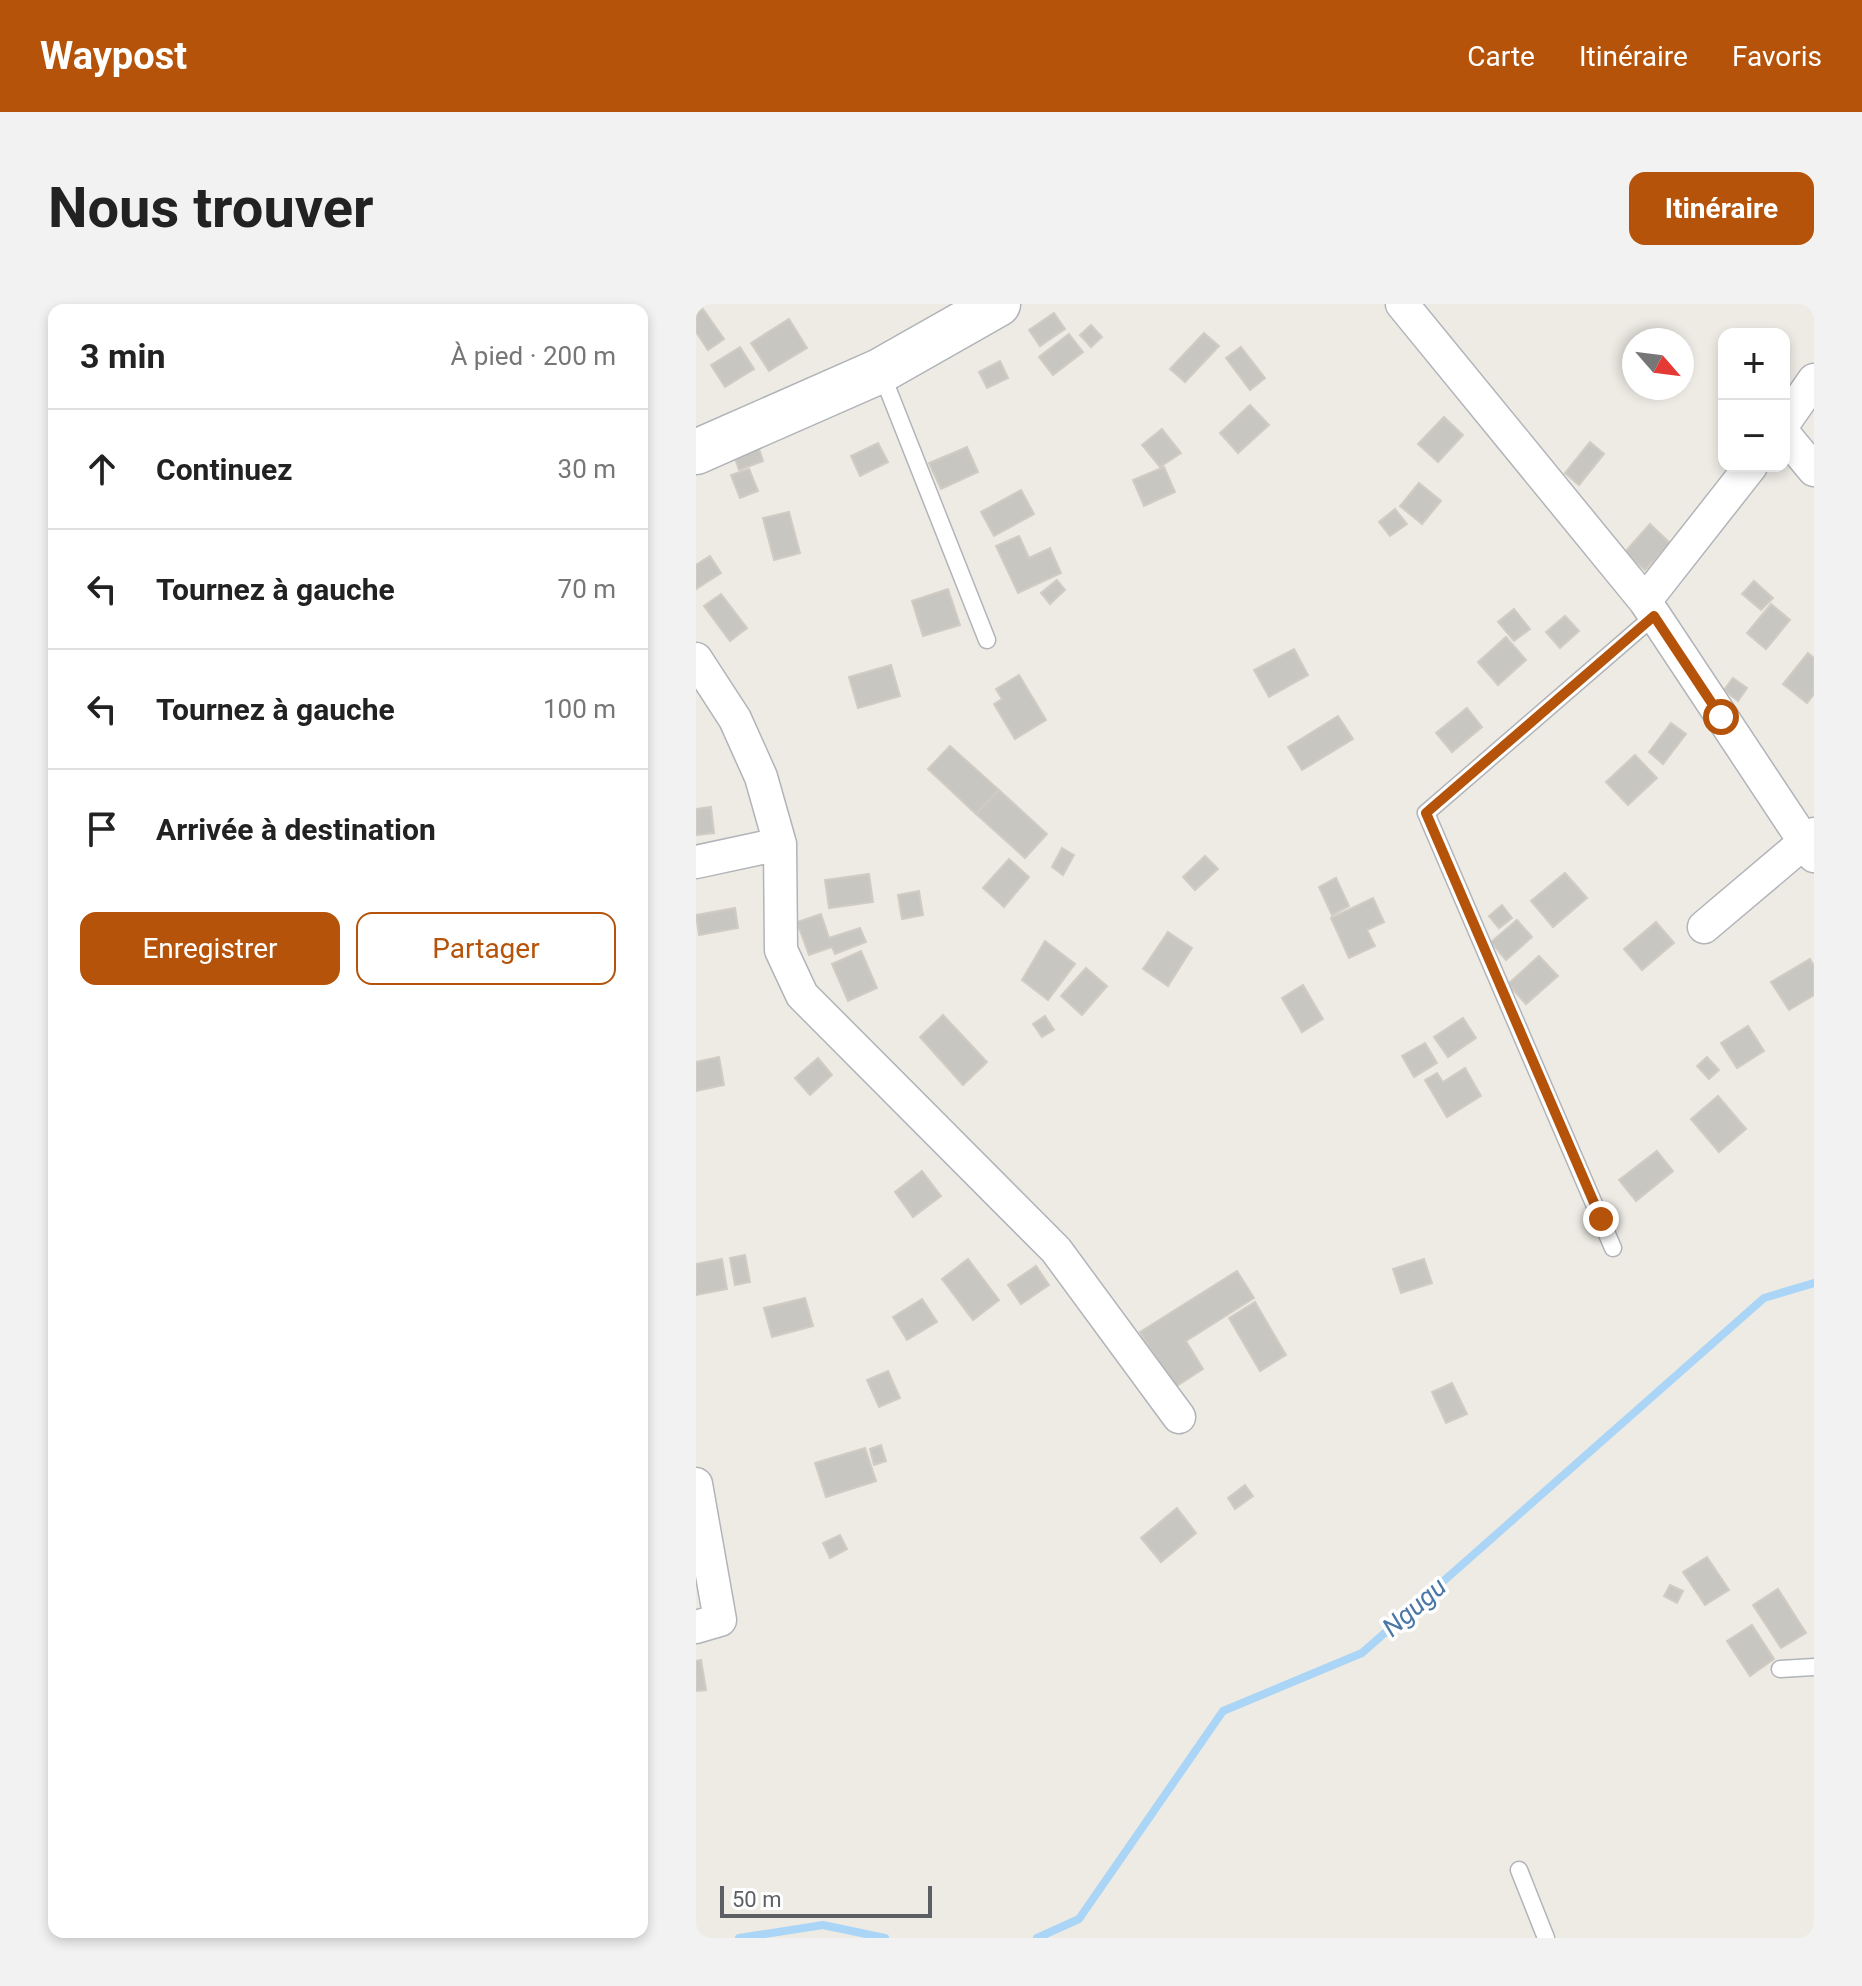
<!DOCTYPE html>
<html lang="fr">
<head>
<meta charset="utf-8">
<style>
  body { margin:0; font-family:Roboto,sans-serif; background:#f2f2f2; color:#222 }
  .controls { position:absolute; right:24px; top:24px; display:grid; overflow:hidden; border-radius:16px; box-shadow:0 4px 12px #0003 }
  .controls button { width:72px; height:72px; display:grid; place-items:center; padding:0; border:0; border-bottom:2px solid #e0e0e0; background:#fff; color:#222; font:40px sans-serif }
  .compass { position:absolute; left:926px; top:24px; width:72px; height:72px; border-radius:50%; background:#fff; box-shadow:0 4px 12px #0003; rotate:118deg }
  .scale { position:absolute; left:24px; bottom:20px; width:212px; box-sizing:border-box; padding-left:8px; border:4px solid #5c5f63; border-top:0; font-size:22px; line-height:28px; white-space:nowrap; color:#5c5f63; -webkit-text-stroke:6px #fff; paint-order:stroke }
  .stop { position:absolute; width:24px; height:24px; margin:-18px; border:6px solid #b45309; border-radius:50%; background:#fff }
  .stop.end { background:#b45309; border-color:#fff; box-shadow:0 2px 8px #0008 }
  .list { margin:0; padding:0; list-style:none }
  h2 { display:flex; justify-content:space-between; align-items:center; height:104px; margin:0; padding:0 32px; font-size:34px }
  h2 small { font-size:26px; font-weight:400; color:#767676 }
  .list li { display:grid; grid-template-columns:52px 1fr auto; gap:24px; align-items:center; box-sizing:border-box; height:120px; padding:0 32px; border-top:2px solid #e0e0e0 }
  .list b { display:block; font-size:30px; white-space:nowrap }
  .list em { font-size:26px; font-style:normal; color:#767676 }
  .actions { display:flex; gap:16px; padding:24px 32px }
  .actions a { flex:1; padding:18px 0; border:2px solid #b45309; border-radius:16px; text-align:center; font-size:28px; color:#b45309 }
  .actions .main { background:#b45309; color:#fff }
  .icon { flex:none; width:44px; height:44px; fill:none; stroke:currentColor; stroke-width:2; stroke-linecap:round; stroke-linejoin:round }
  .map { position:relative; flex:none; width:1118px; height:1634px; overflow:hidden; border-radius:16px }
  header { display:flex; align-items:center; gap:48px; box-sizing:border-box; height:112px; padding:0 40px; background:#b45309; color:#fff }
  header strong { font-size:38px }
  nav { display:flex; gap:44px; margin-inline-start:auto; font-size:28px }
  .intro { display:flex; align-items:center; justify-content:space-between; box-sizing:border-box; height:192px; padding:0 48px }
  h1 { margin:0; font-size:56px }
  .button { padding:20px 36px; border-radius:16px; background:#b45309; color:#fff; font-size:28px; font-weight:700 }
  main { display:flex; gap:48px; padding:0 48px }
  aside { flex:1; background:#fff; border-radius:16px; box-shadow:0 4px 12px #0003 }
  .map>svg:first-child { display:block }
</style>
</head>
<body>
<header>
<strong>Waypost</strong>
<nav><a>Carte</a><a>Itinéraire</a><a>Favoris</a></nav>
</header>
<div class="intro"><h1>Nous trouver</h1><a class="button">Itinéraire</a></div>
<main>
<aside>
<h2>3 min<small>À pied · 200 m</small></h2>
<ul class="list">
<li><svg class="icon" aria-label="ahead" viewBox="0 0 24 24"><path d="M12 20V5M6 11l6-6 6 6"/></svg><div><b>Continuez</b></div><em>30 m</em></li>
<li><svg class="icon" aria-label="left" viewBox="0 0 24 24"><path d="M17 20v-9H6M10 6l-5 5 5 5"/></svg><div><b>Tournez à gauche</b></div><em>70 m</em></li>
<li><svg class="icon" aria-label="left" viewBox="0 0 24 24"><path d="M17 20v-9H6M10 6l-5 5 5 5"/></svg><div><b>Tournez à gauche</b></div><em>100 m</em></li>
<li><svg class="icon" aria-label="arrive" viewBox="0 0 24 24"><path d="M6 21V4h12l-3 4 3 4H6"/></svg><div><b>Arrivée à destination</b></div></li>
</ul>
<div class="actions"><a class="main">Enregistrer</a><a>Partager</a></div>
</aside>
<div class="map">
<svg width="1118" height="1634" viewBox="0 0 1118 1634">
  <rect width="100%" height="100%" fill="#edebe4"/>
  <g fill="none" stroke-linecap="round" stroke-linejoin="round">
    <path stroke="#abd5f6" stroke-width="8" d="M43 1634 127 1621 189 1634
      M341 1634 383 1615 527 1407 666 1349 1068 994 1118 979"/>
  </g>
  <path fill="#c8c6c0" stroke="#d1ccc3" stroke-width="2" d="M7 5 28 35 12 46 0 28V10Z
    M358 9 369 25 344 42 333 26Z
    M93 15 111 44 73 67 55 39Z
    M395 21 406 33 395 43 384 31Z
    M508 29 523 42 489 78 474 65Z
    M373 30 387 48 357 71 343 53Z
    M44 43 58 65 29 83 15 61Z
    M545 43 569 74 554 86 530 54Z
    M304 57 312 74 291 84 283 68Z
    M554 101 573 121 542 149 524 129Z
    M748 113 767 131 742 158 722 140Z
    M466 125 485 149 464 163 446 141Z
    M894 138 908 150 883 181 869 169Z
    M182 139 192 158 164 172 155 152Z
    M271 143 282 168 245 185 233 159Z
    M63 145 67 157 43 166 39 154Z
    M468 163 479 188 448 202 437 176Z
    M53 165 62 187 44 194 35 171Z
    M723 179 745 197 726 220 704 202Z
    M325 186 338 210 298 232 285 208Z
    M699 205 711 220 694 232 683 218Z
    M93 208 104 249 78 256 67 214Z
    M954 220 974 239 949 266 929 248Z
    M323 232 333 254 354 244 365 269 322 289 300 242Z
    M14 252 25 269 0 285V261Z
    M361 276 369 286 354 300 345 289Z
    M1058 277 1077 294 1065 306 1046 290Z
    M252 285 264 321 227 332 216 297Z
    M25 290 51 324 34 337 8 302Z
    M1075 300 1094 316 1070 345 1051 329Z
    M818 305 834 325 818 337 802 318Z
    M869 312 883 327 864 344 850 328Z
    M810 333 830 356 802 381 782 358Z
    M598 345 612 371 573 393 558 366Z
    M1112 349 1118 354V390L1111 399 1087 380Z
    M195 361 204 392 162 404 153 373Z
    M323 371 350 416 319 435 298 400 306 395 300 385Z
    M1037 374 1051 384 1042 397 1028 386Z
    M771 404 786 423 756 448 740 429Z
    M642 412 657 435 606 466 592 443Z
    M975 419 990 430 967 460 953 448Z
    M254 442 303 486 280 510 232 465Z
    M939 451 961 474 932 501 910 478Z
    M303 486 351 530 329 554 280 510Z
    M15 503 18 529 0 531V505Z
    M366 544 378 551 367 571 356 563Z
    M509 552 522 565 499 586 487 573Z
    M313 555 333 573 308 603 287 584Z
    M869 569 891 594 857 623 835 597Z
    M173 570 177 598 133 604 129 576Z
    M640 574 653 602 636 611 623 583Z
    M223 587 227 611 206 615 202 591Z
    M677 594 688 618 671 626 679 642 653 654 635 614Z
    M806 601 816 614 803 624 793 612Z
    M39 604 42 624 3 631 0 611Z
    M125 610 133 634 164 624 170 638 139 650 136 643 113 651 101 618Z
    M821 616 836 633 810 656 795 638Z
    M960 618 978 639 946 666 928 645Z
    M472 628 496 644 472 682 447 665Z
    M349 637 379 660 352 696 326 676Z
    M165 647 181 684 152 697 136 660Z
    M843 652 862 672 830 700 812 680Z
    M1114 655 1118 662V691L1093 706 1075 678Z
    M390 664 411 682 386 711 365 692Z
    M607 681 627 715 606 728 586 694Z
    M247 711 291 758 267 781 224 733Z
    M349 712 358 726 346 733 337 720Z
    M767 714 780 734 752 753 738 733Z
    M1052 722 1068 747 1041 764 1025 739Z
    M729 739 741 759 718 773 706 752Z
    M23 753 28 781 0 787V758Z
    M1011 753 1023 766 1013 775 1001 762Z
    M122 754 136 771 114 791 99 774Z
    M769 764 785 792 751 813 729 776 741 769 747 778Z
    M1022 792 1050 825 1023 848 995 815Z
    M961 847 977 867 940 897 923 876Z
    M226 867 245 892 217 913 199 888Z
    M49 951 54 978 39 981 34 954Z
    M26 955 31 985 0 991V960Z
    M272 955 303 996 277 1016 246 975Z
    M728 955 736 979 705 989 697 965Z
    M340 962 353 981 325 1000 312 981Z
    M541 967 558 994 490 1037 507 1065 479 1083 444 1028Z
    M109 994 117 1022 76 1033 68 1004Z
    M226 995 241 1018 211 1036 197 1013Z
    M559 998 590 1051 564 1067 533 1014Z
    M192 1067 204 1094 183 1103 171 1076Z
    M756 1079 771 1110 750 1119 736 1088Z
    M185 1141 190 1157 178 1161 174 1145Z
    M169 1144 180 1177 130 1193 119 1159Z
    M549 1181 557 1192 539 1205 532 1194Z
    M481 1204 500 1229 465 1258 445 1234Z
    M144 1231 151 1245 134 1254 127 1239Z
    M1011 1253 1033 1286 1009 1301 987 1268Z
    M974 1281 987 1287 981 1299 968 1292Z
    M1082 1285 1110 1329 1085 1344 1057 1301Z
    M1056 1321 1078 1355 1054 1372 1031 1337Z
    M5 1356 10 1386 0 1387V1357Z"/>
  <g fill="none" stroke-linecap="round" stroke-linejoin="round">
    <defs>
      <path id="service" d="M185 68 291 336
        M917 944 730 509 958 312
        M1084 1365 1118 1363
        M823 1566 850 1634"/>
      <path id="minor" d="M706 0 949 297 1118 552
        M1088 119 1118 76
        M1088 130 1118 166
        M949 297 1055 162
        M0 355 39 415 65 473 84 540 85 646 106 691 360 946 483 1113
        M0 558 84 540
        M1008 623 1118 530
        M0 1180 24 1316 0 1323"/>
      <path id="secondary" d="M0 148 184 67 302 0"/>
    </defs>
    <use href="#service" stroke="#b1b4b8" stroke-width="19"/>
    <use href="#minor" stroke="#b1b4b8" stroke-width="35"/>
    <use href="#secondary" stroke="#b0b3b7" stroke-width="47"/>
    <use href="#service" stroke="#fff" stroke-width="16"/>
    <use href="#minor" stroke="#fff" stroke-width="32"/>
    <use href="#secondary" stroke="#fff" stroke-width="44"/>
  </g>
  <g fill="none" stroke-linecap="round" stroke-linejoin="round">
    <path stroke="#b45309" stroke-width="10" d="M905 915 730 509 958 312 1025 413"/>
  </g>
  <g text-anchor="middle" stroke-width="7" stroke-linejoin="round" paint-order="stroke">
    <g font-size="26" font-style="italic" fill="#4a77a6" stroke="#fff">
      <text transform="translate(718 1303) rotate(-41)" y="9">Ngugu</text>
    </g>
  </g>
</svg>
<div class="controls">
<button>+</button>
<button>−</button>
</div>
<svg class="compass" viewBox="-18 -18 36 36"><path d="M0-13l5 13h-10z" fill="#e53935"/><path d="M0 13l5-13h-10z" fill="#767676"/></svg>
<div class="scale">50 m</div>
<div class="stop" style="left:1025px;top:413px"></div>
<div class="stop end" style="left:905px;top:915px"></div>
</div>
</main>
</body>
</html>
